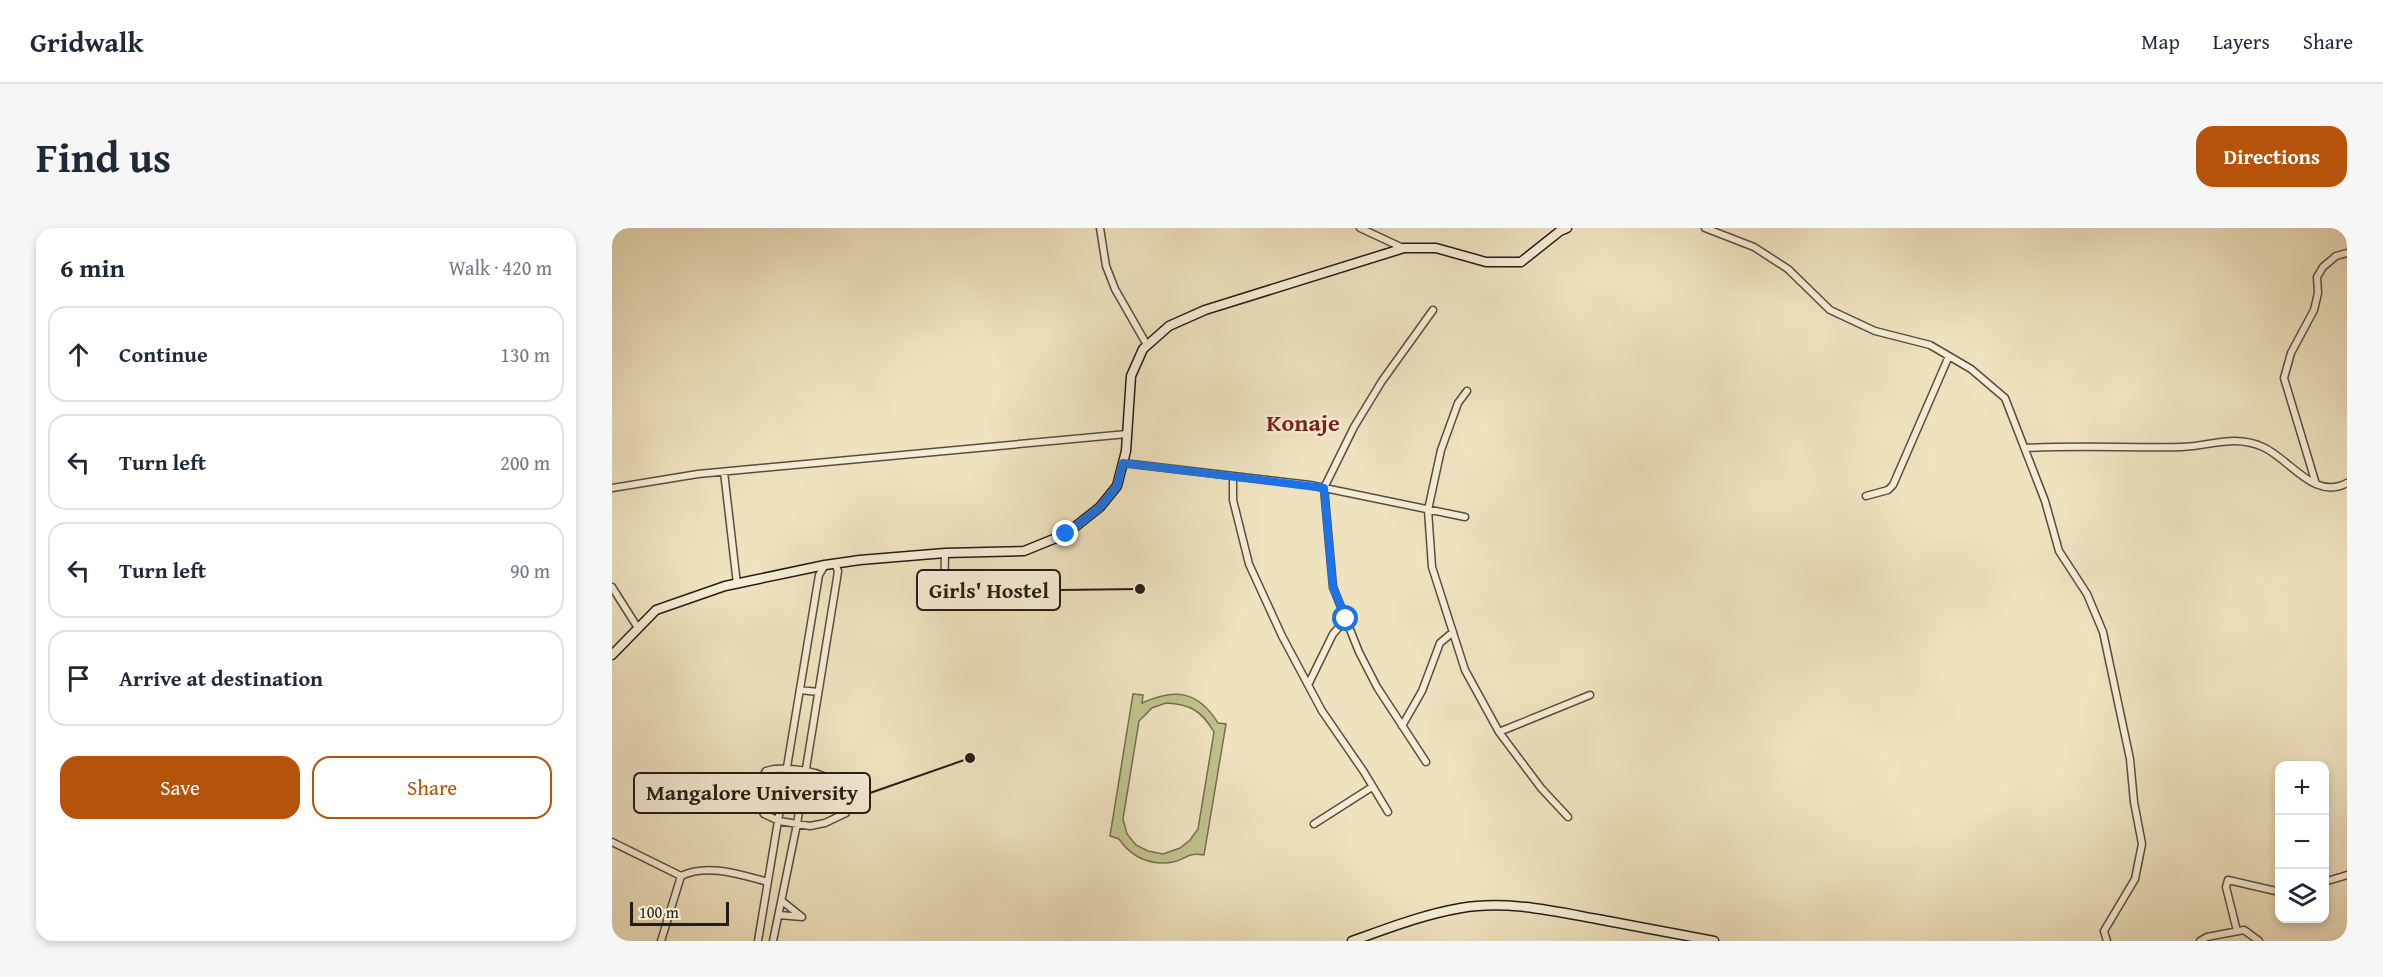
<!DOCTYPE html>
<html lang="en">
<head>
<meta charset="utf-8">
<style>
  body { margin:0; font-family:"Gentium Book Plus",serif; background:#f6f6f7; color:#1f2937 }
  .controls { position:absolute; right:18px; bottom:18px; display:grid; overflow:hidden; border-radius:12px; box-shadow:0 3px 9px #0003 }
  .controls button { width:54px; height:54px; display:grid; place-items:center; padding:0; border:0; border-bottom:2px solid #e0e1e3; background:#fff; color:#1f2937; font:30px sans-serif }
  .scale { position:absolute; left:18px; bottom:15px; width:99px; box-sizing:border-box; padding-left:6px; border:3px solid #251d13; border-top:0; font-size:16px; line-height:21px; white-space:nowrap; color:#251d13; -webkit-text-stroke:4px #f5ecd5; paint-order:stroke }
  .stop { position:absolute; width:18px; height:18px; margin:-14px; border:4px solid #1a73e8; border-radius:50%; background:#fff }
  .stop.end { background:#1a73e8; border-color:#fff; box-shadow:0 2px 6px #0008 }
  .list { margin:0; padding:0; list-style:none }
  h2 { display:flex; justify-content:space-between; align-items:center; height:78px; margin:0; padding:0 24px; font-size:26px }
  h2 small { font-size:20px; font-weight:400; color:#747a83 }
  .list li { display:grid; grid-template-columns:39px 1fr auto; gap:18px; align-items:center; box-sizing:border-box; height:96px; margin:0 12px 12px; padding:0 12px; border:2px solid #e0e1e3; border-radius:18px }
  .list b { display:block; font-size:22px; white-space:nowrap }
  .list em { font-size:20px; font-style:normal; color:#747a83 }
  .actions { display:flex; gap:12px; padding:18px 24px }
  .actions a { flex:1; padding:14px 0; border:2px solid #b45309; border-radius:18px; text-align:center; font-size:21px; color:#b45309 }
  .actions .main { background:#b45309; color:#fff }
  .icon { flex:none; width:33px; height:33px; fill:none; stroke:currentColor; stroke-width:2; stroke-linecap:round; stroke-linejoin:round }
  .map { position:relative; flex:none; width:1735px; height:713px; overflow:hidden; border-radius:18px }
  header { display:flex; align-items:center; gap:36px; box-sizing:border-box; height:84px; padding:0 30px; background:#fff; border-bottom:2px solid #e0e1e3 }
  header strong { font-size:28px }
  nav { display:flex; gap:33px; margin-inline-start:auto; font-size:21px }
  .intro { display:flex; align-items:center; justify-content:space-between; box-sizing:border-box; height:144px; padding:0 36px }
  h1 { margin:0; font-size:42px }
  .button { padding:15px 27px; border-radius:18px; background:#b45309; color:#fff; font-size:21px; font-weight:700 }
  main { display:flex; gap:36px; padding:0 36px }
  aside { flex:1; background:#fff; border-radius:18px; box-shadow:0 3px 9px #0003 }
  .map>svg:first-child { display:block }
</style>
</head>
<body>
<header>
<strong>Gridwalk</strong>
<nav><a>Map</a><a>Layers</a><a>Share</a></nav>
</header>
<div class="intro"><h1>Find us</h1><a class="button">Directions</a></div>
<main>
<aside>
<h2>6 min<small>Walk · 420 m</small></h2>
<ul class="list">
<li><svg class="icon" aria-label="ahead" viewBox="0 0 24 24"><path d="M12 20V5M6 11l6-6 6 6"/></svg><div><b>Continue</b></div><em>130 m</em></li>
<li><svg class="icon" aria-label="left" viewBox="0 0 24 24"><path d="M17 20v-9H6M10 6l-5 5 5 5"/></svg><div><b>Turn left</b></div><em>200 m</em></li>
<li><svg class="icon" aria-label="left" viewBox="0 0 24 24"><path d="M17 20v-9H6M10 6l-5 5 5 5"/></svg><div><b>Turn left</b></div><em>90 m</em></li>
<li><svg class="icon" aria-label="arrive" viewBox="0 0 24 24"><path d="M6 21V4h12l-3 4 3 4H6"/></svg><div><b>Arrive at destination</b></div></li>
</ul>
<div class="actions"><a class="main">Save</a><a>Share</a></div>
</aside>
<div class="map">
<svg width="1735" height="713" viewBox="0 0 1735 713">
  <rect width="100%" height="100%" fill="#efe2bf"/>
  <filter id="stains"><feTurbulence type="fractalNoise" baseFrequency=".00333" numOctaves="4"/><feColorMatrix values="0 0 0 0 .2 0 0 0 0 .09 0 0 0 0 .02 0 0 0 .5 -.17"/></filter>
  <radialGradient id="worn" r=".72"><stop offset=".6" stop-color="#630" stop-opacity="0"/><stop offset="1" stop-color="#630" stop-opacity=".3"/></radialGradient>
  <path fill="#c0c18d" stroke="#726f50" stroke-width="1.5" fill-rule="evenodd" d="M521 466 531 467 530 475C564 460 586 463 606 495L614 496 592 627C573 624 576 631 561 634 538 638 519 629 507 611L498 608ZM554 475C578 476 590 483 602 504L586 601 578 612 568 620 551 626 536 623 524 617 515 606 511 591 527 493 540 480Z"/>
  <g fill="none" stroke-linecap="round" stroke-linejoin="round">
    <defs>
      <path id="minor" d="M488 0 494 38 503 61 535 117
        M748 0 791 20
        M1093 0 1142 19 1176 41 1218 82 1263 103 1318 117 1359 141 1393 170 1433 273 1447 323 1475 366 1491 404 1518 531 1522 574 1530 616 1523 651 1492 703 1495 713
        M855 163 846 175 829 222 816 282 820 339 853 442 887 504 929 560 956 589
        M1413 220C1465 217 1518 220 1570 219 1599 218 1622 206 1651 219 1678 231 1702 273 1735 255
        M511 235 698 257 853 289
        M112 244 125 356
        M621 248V272L637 336 670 408 710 483 752 544 776 584
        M1704 256 1672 150 1679 125 1702 82 1706 65 1705 49 1711 39 1724 28 1735 25
        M0 260 86 246 515 206
        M1254 268 1276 262 1281 257 1337 128
        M0 359 26 400
        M332 369 333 325
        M696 457 721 406 734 391
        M188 462 206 464
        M790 498 810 463 828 415 841 404
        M887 504 978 467
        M814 534 765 459 747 424 721 359 712 260 742 199 770 153 821 82
        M162 541C189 540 221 544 236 569L234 585 213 595 198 598 167 593 152 586 143 572 144 559 154 543Z
        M702 596 760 559
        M0 614 69 648 49 713
        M69 648C96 635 129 647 156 654
        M1712 654 1735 647
        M167 687 190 689 170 673
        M1625 703 1614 659 1616 652 1668 664
        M146 713 207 347 213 337
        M161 713 185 596 225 350 226 343 223 336
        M1588 713 1595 709 1632 702 1647 713"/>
      <path id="secondary" d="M0 427 44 382 113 358 213 337 248 332 333 325 412 323 454 306 488 279 505 258 514 223 519 148 531 121 557 98 593 82 792 20H824L874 34H909L948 3 955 0
        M740 713C777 700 809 687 849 680 894 672 941 683 985 691 1024 698 1063 706 1102 713"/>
    </defs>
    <use href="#minor" stroke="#584e3e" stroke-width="9"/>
    <use href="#secondary" stroke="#251d13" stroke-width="11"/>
    <use href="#minor" stroke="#f5ecd5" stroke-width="6"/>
    <use href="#secondary" stroke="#f5ecd5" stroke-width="8"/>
  </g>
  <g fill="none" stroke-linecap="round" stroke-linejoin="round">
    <path stroke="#1a73e8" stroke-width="8" d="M454 306 488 279 505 258 511 235 712 260 721 359 734 391"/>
  </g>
  <g text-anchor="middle" stroke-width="4.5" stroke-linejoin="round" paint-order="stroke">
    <g font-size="24" font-weight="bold" fill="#7a1f14" stroke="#f5ecd5">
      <text x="691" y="203">Konaje</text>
    </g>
  </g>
  <path fill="none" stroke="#251d13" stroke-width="2" d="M528 361L448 362M358 530L258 565"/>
  <g fill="#251d13" stroke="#f5ecd5" stroke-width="2">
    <circle cx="528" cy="361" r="6"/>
    <circle cx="358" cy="530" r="6"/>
  </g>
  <g fill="#f5ecd5" stroke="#251d13" stroke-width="2">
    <rect x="305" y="342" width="143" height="40" rx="6"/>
    <rect x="22" y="545" width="236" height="40" rx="6"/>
  </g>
  <g font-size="22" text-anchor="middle" font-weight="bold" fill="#251d13">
    <text x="377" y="370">Girls' Hostel</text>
    <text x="140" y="572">Mangalore University</text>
  </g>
  <rect width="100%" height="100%" filter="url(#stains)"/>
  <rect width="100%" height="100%" fill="url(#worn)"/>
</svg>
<div class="controls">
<button>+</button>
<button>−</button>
<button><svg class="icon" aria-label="layers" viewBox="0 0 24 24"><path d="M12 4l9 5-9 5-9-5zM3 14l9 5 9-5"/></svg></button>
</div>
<div class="scale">100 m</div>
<div class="stop" style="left:734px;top:391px"></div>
<div class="stop end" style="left:454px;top:306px"></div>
</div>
</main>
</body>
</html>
